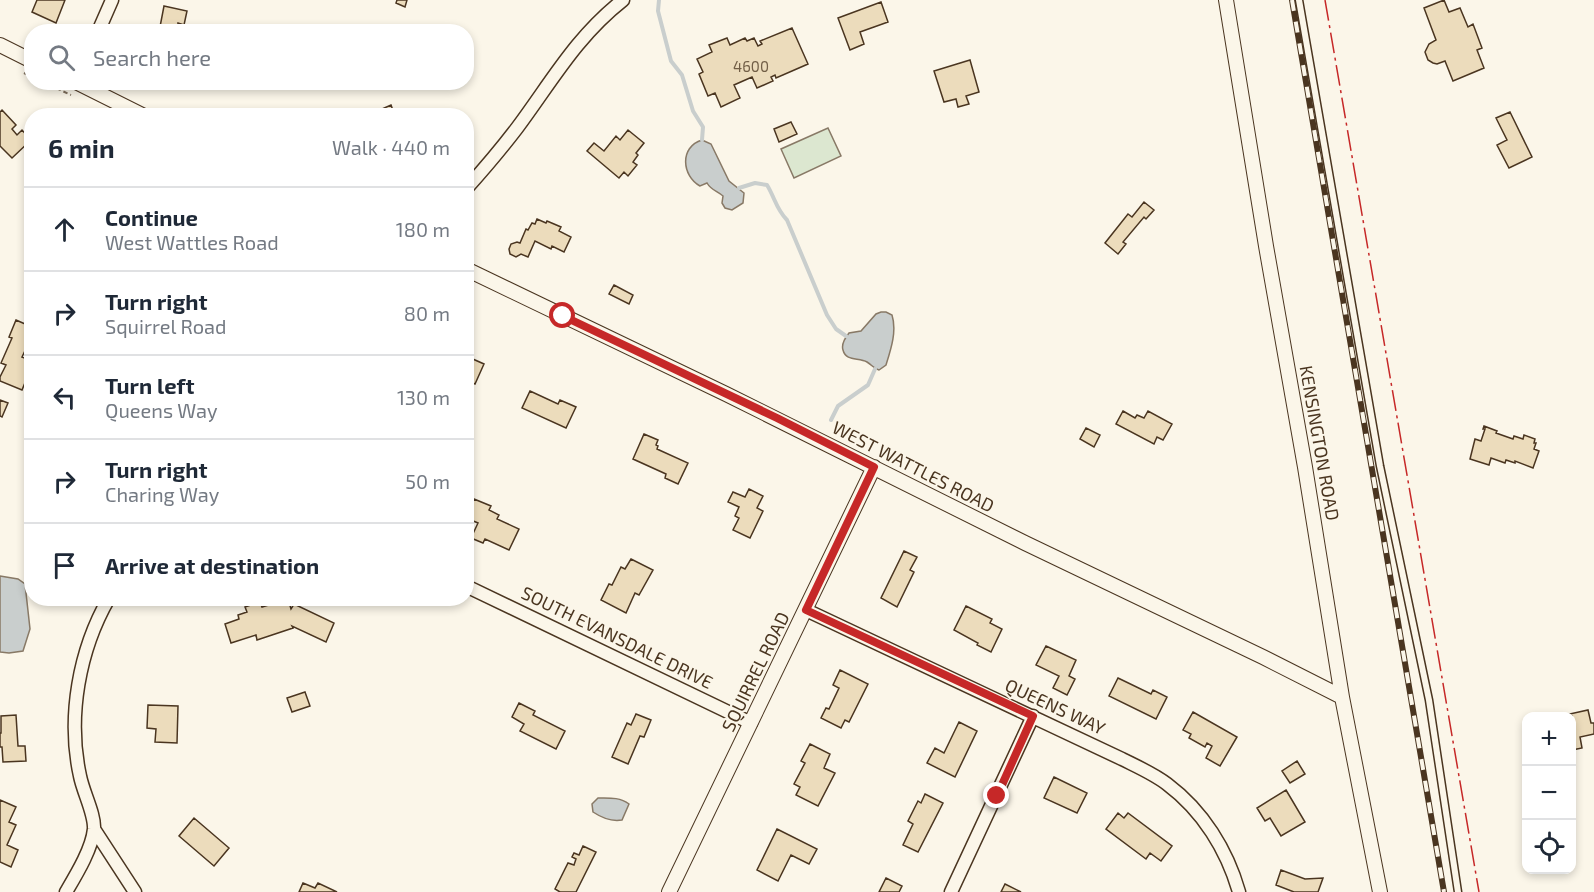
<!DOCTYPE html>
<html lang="en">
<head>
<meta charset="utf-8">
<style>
  body { margin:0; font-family:"Exo 2",sans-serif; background:#f6f6f7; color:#1f2937 }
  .controls { position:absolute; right:18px; bottom:18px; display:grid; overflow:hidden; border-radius:12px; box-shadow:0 3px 9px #0003 }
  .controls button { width:54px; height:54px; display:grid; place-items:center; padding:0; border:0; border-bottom:2px solid #e0e1e3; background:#fff; color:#1f2937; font:30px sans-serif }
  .stop { position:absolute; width:18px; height:18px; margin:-14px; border:4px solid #c62828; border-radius:50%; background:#fff }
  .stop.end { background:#c62828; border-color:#fff; box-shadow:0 2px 6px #0008 }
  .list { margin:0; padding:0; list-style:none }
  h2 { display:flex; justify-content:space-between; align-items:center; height:78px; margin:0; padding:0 24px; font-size:26px }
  h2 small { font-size:20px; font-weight:400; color:#747a83 }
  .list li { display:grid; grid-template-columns:39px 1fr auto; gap:18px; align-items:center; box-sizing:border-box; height:84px; padding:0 24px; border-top:2px solid #e0e1e3 }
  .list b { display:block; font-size:22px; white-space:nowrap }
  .list p { margin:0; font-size:20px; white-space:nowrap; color:#747a83 }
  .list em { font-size:20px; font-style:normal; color:#747a83 }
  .icon { flex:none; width:33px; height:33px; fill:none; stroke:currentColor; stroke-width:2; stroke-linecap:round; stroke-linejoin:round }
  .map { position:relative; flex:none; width:1594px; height:892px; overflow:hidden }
  .search { position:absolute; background:#fff; box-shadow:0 3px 9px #0003; left:24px; top:24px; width:450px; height:66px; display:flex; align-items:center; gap:15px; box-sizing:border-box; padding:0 21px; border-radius:24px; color:#747a83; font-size:22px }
  .panel { position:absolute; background:#fff; box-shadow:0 3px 9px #0003; left:24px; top:108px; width:450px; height:498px; border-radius:24px }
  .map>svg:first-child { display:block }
</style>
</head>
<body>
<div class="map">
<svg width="1594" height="892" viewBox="0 0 1594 892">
  <rect width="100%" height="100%" fill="#fbf6e9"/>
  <path fill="#dce7d0" stroke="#887966" stroke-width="1.5" d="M828 128 841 156 794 178 781 149Z"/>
  <path fill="#c9cecd" stroke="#887966" stroke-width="1.5" d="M702 140 711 144 729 181 744 193 743 203 732 210 725 208 722 203 723 196C717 191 711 190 707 183L700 186C682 176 679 147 702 140Z
    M881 312H886L892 315C897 331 891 349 886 365L879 370C873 368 872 365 867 362 859 357 846 362 843 350 841 344 845 338 849 333L861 331 876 314Z
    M0 576 18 579 25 584 30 629 23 651 9 653 0 652Z
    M598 798C609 798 620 797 629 804L622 820C611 822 602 818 593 812L592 804Z"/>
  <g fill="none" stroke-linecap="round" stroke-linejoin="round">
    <path stroke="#c9cecd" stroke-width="4" d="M659 0 658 11 671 61 682 75 693 111 703 127 702 140
      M739 188 755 183 767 185C775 198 776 209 787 220L827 315 836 329 846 336
      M831 420 838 406 868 385 875 369"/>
  </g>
  <path fill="#ecdcbc" stroke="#4a3520" stroke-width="1.5" d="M37 0H65L56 23 32 12Z
    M397 0H407L405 7 396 3Z
    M1444 0 1449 12 1460 8 1468 27 1473 24 1482 48 1477 50 1484 68 1453 81 1445 61 1437 64 1433 63 1428 60 1425 52 1429 44 1436 40 1424 8Z
    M881 2 888 22 860 32 864 44 850 50 838 18Z
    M164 6 187 11 184 25 178 23 177 32H159Z
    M792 28 808 64 776 78 775 75 771 77 773 81 757 88 752 77 734 85 740 98 721 107 715 93 708 96 699 74 703 72 697 59 712 52 709 45 727 38 730 45 745 38 747 41 754 38 758 46 762 44 760 41Z
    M970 60 979 92 966 96 969 104 958 107 956 99 944 102 934 71Z
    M391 105 395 116H362L366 109 373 113Z
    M2 110 16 125 12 129 17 135 22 130 31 140 12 158 0 146V112Z
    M1510 112 1532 157 1509 168 1497 145 1507 140 1496 118Z
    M791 122 797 134 779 142 774 129Z
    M628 130 644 143 636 153 638 155 633 162 637 165 628 176 624 172 619 178 587 151 594 143 604 151 616 136 620 140Z
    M1144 202 1154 210 1146 219 1144 217 1123 242 1126 244 1118 254 1105 243 1128 214 1132 217Z
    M537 219 546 223 547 221 561 227 559 231 571 237 564 252 552 246 551 249 535 241 528 257 521 254 516 257 510 254 509 249 511 244 517 242 520 243 526 229 528 230 532 223 535 224Z
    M614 285 633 295 629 304 609 294Z
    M16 320 32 327V336L22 357 30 360 25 371 29 373 22 390 0 381V377L6 365 1 363 12 338 9 337Z
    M466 356 484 364 475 384 466 380Z
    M530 391 558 404 560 400 576 407 566 428 522 408Z
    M0 400 8 403 2 417 0 416Z
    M1123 411 1135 418 1137 415 1144 418 1148 411 1172 424 1163 440 1157 437 1154 444 1116 424Z
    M1484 426 1497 431 1496 433 1513 439 1514 436 1523 439 1524 435 1535 439 1534 443H1536L1534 449 1539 451 1533 468 1515 461V463L1506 460 1505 463 1491 458 1489 465 1470 459 1475 439 1481 441 1485 429H1483Z
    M1086 428 1100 435 1094 447 1080 439Z
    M644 434 658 440 656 445 658 446 657 449 688 463 678 484 665 478 666 474 633 459Z
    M749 489 763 496 757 508 763 511 750 538 733 530 739 518 735 516 739 507 728 502 733 492 745 497Z
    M474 499 491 506 489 510 499 515 497 519 519 529 509 550 485 539 483 543 471 538 478 523 466 518V516Z
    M904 551 917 557 910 570 914 572 897 607 881 598Z
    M631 559 653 570 639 595 635 593 626 613 601 600 609 584 612 585 621 567 625 569Z
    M288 599 291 609 294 604 334 623 326 642 292 626 293 628 257 640 256 635 231 643 225 624 239 619 238 615 247 612 245 607 260 602 262 607Z
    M966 606 992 619 990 623 1002 629 991 652 977 645 978 643 954 630Z
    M1046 646 1076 660 1069 676 1075 679 1067 695 1053 688 1059 676 1036 665Z
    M840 670 868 684 849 722 845 720 841 728 821 718 826 708 829 709 839 688 833 685Z
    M1118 678 1151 694 1153 690 1167 697 1156 719 1109 696Z
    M305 692 310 706 292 712 287 698Z
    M519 703 535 711 533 715 565 731 556 749 520 731 524 724 512 717Z
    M148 705 178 706 177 743 155 742 156 729 147 728Z
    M1588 710 1591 723H1594V734L1580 737 1582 748 1572 750V716H1565V715Z
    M1193 712 1237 737 1220 766 1206 758 1212 746 1207 743 1205 747 1189 738 1191 734 1183 730Z
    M636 714 651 720 644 737 640 736 628 764 612 757 627 723 631 725Z
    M16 715 18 746H25L26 761 3 762 2 747H0V733H1V716Z
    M959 722 977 731 955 777 927 763 935 748 944 753Z
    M810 744 830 754 824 768 835 773 818 806 796 795 800 787 794 784 805 763 801 761Z
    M1297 761 1305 774 1290 783 1282 771Z
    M1054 777 1087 793 1077 813 1044 798Z
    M1286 790 1305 822 1281 836 1270 818 1265 821 1257 808Z
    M925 794 943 803 918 852 903 845 913 824 908 821 918 801 921 803Z
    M0 800 16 807 9 822 16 825 7 845 18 850 11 867 0 862Z
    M1118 813 1124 818 1128 813 1172 846 1161 861 1150 853 1146 859 1106 829Z
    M194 818 229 848 214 866 179 836Z
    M777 829 817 849 809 864 791 855 778 881 757 870Z
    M583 846 596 852 576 892H560L555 889 568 863 574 865 576 859 572 857 574 853 579 855Z
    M1281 870 1305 879 1323 878 1318 892H1294L1276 885Z
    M886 878 902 886 899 892H879Z
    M303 883 315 888 318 883 337 892H299Z
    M1005 884 1021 892H1001Z"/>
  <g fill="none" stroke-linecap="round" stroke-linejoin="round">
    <defs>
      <path id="service" d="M1299 0 1380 466 1429 700 1458 892"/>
      <path id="minor" d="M98 32 112 0
        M466 189C484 169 501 149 517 128 552 81 576 37 623 0
        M466 586 751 723
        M806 610 1122 759C1138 767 1154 774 1167 784 1203 811 1227 850 1239 892
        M94 829 135 892
        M66 892C76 875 92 849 94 829 95 814 83 792 80 776 67 717 79 650 109 598
        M951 892 1033 716"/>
      <path id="tertiary" d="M1226 0 1266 246 1305 467 1342 697 1380 892
        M0 45 32 61
        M76 82 144 116
        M466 269 726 394 1025 543 1263 657 1342 697
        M669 892 874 467"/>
    </defs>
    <use href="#service" stroke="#4a3520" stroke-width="9"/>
    <use href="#minor" stroke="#4a3520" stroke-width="15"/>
    <use href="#tertiary" stroke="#4a3520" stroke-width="16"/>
    <path stroke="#7f6f5c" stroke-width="2" stroke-dasharray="4.5 3" stroke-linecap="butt" d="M24 73 32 77
      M43 82 71 95"/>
    <use href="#service" stroke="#fbf6e9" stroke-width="6"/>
    <use href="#minor" stroke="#fbf6e9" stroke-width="12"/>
    <use href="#tertiary" stroke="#fbf6e9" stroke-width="14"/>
    <defs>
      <path id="rail" d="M1292 0 1444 892"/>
    </defs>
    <use href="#rail" stroke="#4a3520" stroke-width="6"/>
    <use href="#rail" stroke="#fbf6e9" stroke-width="4" stroke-dasharray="11" stroke-linecap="butt"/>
    <path stroke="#c62828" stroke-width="1.5" stroke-dasharray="21 4.5 3 4.5" stroke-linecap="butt" d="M1325 0 1479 892"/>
  </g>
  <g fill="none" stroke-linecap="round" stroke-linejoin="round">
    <path stroke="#c62828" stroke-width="8" d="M563 316 777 418 874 467 806 610 1033 716 997 796"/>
  </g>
  <g text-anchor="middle" stroke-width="4.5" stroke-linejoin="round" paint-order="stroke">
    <g font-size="15" fill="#725f47">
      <text x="751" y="72">4600</text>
    </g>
    <g font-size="18" fill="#4a3520" stroke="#fbf6e9">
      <text transform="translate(1319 443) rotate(80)" y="6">KENSINGTON ROAD</text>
      <text transform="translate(913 467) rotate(27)" y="6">WEST WATTLES ROAD</text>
      <text transform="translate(617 638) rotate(26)" y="6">SOUTH EVANSDALE DRIVE</text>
      <text transform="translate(756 672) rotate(-64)" y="6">SQUIRREL ROAD</text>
      <text transform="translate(1055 707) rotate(25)" y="6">QUEENS WAY</text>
    </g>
  </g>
</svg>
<div class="controls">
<button>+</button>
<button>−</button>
<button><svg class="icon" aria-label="locate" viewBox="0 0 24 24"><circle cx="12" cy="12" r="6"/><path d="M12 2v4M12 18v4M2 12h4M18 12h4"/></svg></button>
</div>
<div class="stop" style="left:563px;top:316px"></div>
<div class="stop end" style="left:997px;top:796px"></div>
<div class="search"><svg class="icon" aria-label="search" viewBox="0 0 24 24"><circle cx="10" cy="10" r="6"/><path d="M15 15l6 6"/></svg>Search here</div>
<section class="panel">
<h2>6 min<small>Walk · 440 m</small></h2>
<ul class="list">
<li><svg class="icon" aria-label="ahead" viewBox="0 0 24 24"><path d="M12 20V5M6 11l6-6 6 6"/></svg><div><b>Continue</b><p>West Wattles Road</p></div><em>180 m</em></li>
<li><svg class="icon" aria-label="right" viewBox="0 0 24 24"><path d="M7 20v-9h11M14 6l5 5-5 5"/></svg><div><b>Turn right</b><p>Squirrel Road</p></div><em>80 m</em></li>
<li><svg class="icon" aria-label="left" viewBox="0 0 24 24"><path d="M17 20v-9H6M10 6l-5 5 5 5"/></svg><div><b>Turn left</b><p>Queens Way</p></div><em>130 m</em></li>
<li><svg class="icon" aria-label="right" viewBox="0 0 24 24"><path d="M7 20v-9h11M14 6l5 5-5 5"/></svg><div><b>Turn right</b><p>Charing Way</p></div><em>50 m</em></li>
<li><svg class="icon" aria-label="arrive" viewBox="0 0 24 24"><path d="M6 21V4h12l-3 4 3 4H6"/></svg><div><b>Arrive at destination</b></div></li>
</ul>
</section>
</div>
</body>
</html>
